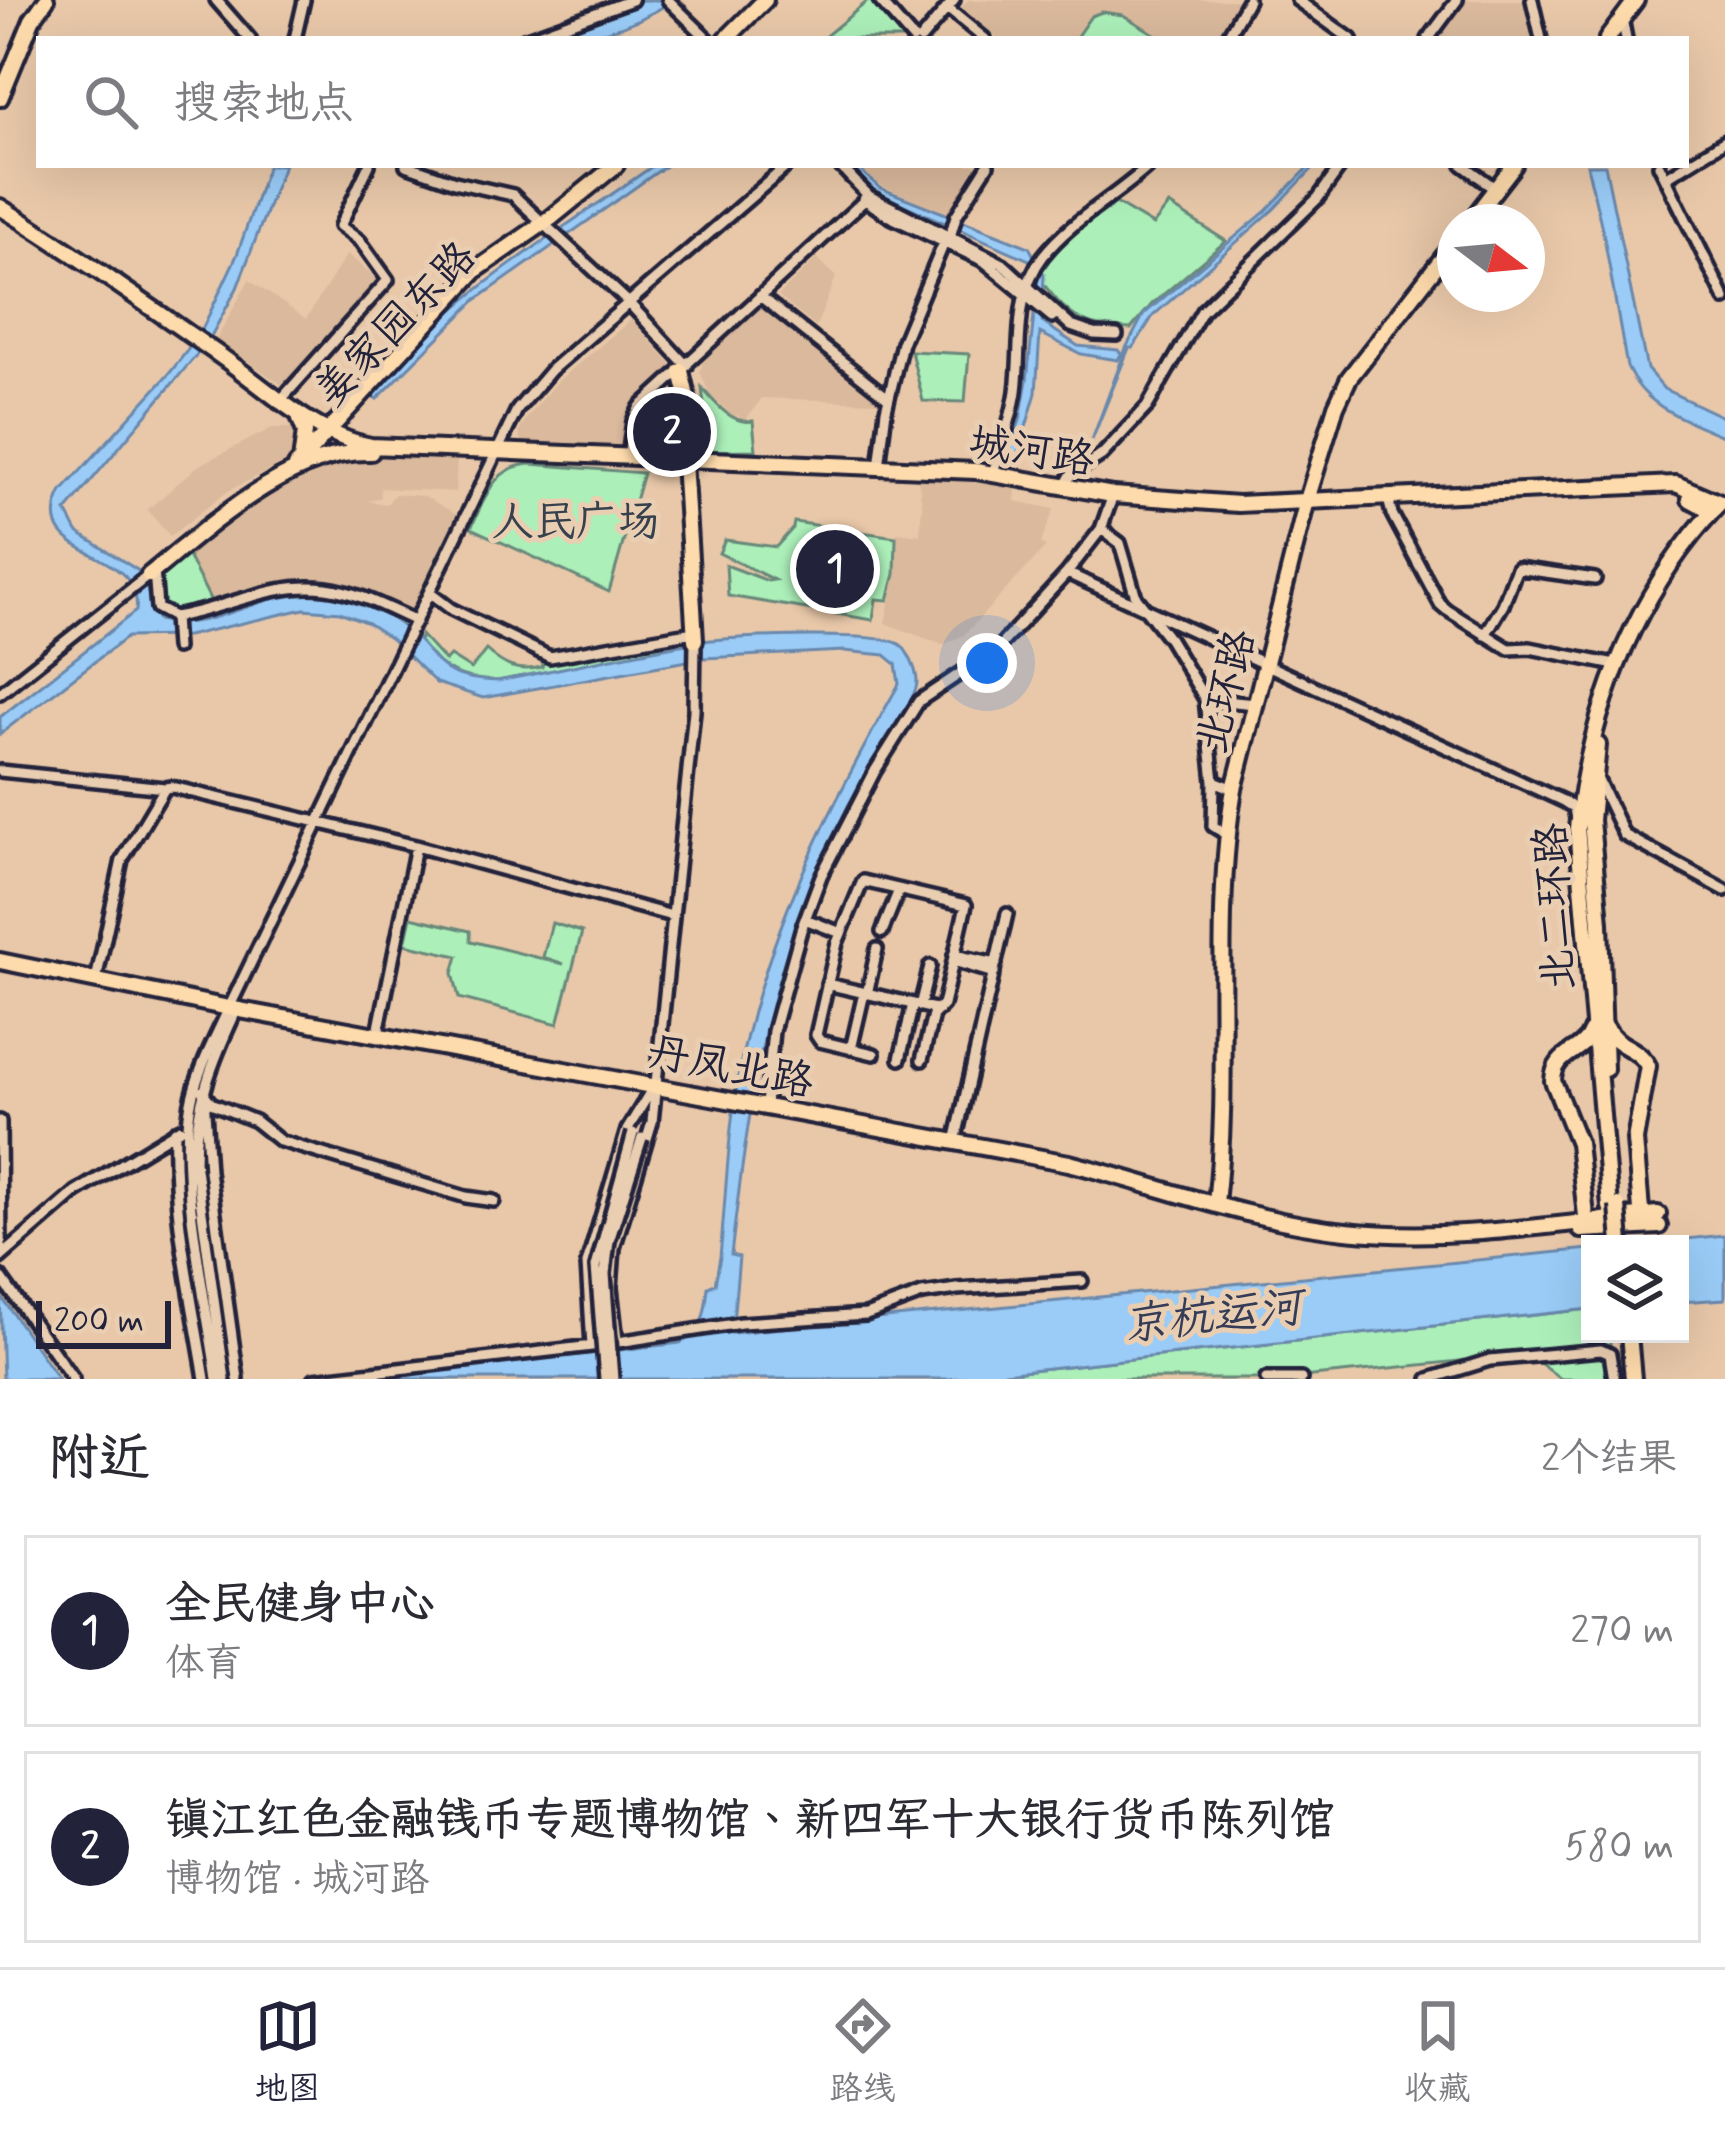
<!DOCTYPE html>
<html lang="zh">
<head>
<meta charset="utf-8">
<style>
  body { margin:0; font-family:Mynerve,"LXGW WenKai TC",sans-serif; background:#f7f7f7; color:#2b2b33 }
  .controls { position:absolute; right:36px; bottom:36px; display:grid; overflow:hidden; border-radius:0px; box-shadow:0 12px 48px #0002 }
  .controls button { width:108px; height:108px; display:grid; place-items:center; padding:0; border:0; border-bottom:3px solid #e1e1e2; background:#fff; color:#2b2b33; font:60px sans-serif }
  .compass { position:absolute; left:1437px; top:204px; width:108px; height:108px; border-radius:50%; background:#fff; box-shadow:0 12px 48px #0002; rotate:106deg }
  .scale { position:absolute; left:36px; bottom:30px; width:135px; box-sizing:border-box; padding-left:12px; border:6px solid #22223b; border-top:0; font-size:33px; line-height:42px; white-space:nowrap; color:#22223b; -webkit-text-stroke:9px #eaceb1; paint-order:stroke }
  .you { position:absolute; left:987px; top:663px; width:42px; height:42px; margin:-30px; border:9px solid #fff; border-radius:50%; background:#1a73e8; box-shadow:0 0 0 18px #1a73e833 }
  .badge { display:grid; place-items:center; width:78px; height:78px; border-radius:50%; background:#22223b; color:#fff; font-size:39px; font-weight:700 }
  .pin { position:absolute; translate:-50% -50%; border:6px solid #fff; box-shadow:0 3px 12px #0006 }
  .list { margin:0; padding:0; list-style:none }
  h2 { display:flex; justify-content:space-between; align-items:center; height:156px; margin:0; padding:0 48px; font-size:51px }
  h2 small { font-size:39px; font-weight:400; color:#7c7c81 }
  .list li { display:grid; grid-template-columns:78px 1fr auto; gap:36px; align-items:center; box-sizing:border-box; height:192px; margin:0 24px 24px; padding:0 24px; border:3px solid #e1e1e2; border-radius:0px }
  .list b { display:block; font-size:45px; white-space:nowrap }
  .list p { margin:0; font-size:39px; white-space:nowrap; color:#7c7c81 }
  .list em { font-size:39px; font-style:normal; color:#7c7c81 }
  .icon { flex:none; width:66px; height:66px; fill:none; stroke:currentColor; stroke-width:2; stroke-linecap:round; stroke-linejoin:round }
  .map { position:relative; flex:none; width:1725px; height:1379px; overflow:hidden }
  .search { position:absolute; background:#fff; box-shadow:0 12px 48px #0002; left:36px; right:36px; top:36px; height:132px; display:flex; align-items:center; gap:30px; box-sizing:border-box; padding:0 42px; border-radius:0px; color:#7c7c81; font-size:45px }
  .sheet { height:588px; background:#fff }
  nav { display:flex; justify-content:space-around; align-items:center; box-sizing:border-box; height:168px; border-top:3px solid #e1e1e2; background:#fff; font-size:33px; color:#7c7c81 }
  nav a { display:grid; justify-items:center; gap:6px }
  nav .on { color:#22223b }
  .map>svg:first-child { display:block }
</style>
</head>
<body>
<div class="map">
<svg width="1725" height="1379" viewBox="0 0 1725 1379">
  <rect width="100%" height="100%" fill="#e9c8a9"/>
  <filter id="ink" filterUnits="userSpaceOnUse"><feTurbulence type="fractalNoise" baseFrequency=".00833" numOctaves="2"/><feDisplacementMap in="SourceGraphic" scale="24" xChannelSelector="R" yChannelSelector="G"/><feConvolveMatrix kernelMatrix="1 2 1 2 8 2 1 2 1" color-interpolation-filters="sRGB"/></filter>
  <g filter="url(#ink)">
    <path fill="#dab99c" d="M968 0H1241L1217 39H999L961 8Z
      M1463 0H1528L1537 39H1435Z
      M856 165H982L949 215 869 180Z
      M347 254 379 280 284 386 216 340 249 280 306 319Z
      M817 258 836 277 816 327 778 296Z
      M761 300 878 393 877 402 762 398 744 422 737 415 734 417 710 395 700 372 703 361Z
      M631 320 673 366 633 413 623 446 526 443 520 439 519 432 526 419 558 381Z
      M272 428H298L297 456 228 491 170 536 147 510 198 466Z
      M363 453 457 459 455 492 380 488 381 497 368 501 387 504 395 494 424 496 456 514 411 614 355 590 317 582 279 585 211 601 186 552 249 504Z
      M918 478 1016 486 1015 501 1054 509 1041 543 1046 547 964 635 943 645 885 623 895 574 897 532 920 535 922 504Z"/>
    <path fill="#acefb9" stroke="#67887a" stroke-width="3" d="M869 0H874L906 39H822Z
      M1102 12 1123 15 1163 39H1075L1091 16Z
      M1116 203 1153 225 1169 205 1226 241 1152 304 1131 329C1078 328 1068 315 1037 276 1057 243 1085 225 1116 203Z
      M911 351 969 354 965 402 923 401Z
      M702 388C715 403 732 425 753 421L756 450 703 451 706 423Z
      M531 464 643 473 609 592 471 528C485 498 493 466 531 464Z
      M794 522 896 537 895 574 888 600 876 599 873 620 728 596 726 565 768 581 774 580 719 553 725 540 776 547 793 528Z
      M186 552 211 601 169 611 160 605 159 572Z
      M684 634 685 646 497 681C462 680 440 670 418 643L421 635 445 661 450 656 471 669 486 650C504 666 517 673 542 667L544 659Z
      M411 917 470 931 471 941 564 964 543 957 552 923 582 932 558 1024 459 998 453 973 458 956 405 944Z
      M1590 1309V1334H1609L1614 1379H1561L1528 1354 1283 1379H949Z"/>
    <path fill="#9accf7" stroke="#6a88ac" stroke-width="3" d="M639 0H674C625 32 588 39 530 39Z
      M268 165H284L237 288 209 340 66 511 77 532 145 575 150 607 158 620C211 635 266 587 321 593 345 596 378 608 398 623 443 654 428 679 498 681 566 668 635 652 704 641 731 637 888 630 902 646 910 655 920 676 916 688 909 710 890 732 879 751 857 787 837 826 820 865 764 989 747 1121 731 1255L739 1257 732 1333 1590 1249V1309L949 1379H368L680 1343C705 1330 705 1312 708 1287L715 1284 720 1257C726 1197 728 1129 740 1066 768 930 830 805 899 684L896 664 885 655 844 651 704 658 483 698 436 683 391 639 368 623 340 612 304 609 187 636 127 637 0 734V717L136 611C145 546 26 561 62 491L169 374 200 334 237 255Z
      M654 165H667L476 300 377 399 371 395C447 296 554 236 654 165Z
      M845 165H854L880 188 1029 247 1044 274 1042 322 1078 346 1118 350 1121 354 1118 360 1081 354 1040 333 1036 393 1016 461 1006 459 1020 420 1027 380 1038 278 1029 260 868 189Z
      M1311 165H1316L1274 209 1153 316 1133 348H1129L1092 440 1126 348 1144 314 1265 212Z
      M1587 165H1605L1647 369 1664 389 1725 418V437C1685 419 1646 409 1627 367L1604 237Z
      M1725 1235V1299L1680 1302V1244H1639Z
      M0 1295 58 1379H3Z"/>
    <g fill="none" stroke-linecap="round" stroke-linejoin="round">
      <defs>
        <path id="minor" d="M216 0 250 39
          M668 0 708 39
          M879 0 913 39
          M1297 0 1351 39
          M1532 0 1541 39
          M947 8 985 39
          M1622 18 1626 39
          M295 39 304 0
          M524 39 632 0
          M921 39 954 0
          M1226 39 1248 0
          M1428 39 1457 0
          M406 165 455 182 513 195 628 302 687 366
          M839 165 869 196 1003 264 1071 326 1094 334 1117 335
          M1463 165 1496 189
          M1659 165 1725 299
          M1667 177 1725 141
          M864 199 889 216 984 261 1052 317
          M950 237 956 216 988 165
          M760 296 888 398
          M278 403 388 280 360 241 340 226 369 165
          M628 458 633 421 640 407 869 196
          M879 467 886 410 902 343 946 238
          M993 473C1001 446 1012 419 1016 391 1022 345 1013 295 1043 256 1072 219 1116 197 1150 165
          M1065 486 1071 475 1102 455 1147 407 1202 311 1318 198 1342 165
          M1387 495 1392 514 1440 604 1447 610 1509 649 1530 648 1615 665
          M1101 529 1120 543 1136 597 1169 639 1205 699 1214 781 1234 789
          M154 570 157 608 174 617 176 648
          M1067 573 1563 801 1574 808 1576 819
          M430 593 451 609 550 657 694 632
          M174 617C225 609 274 581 326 588 358 592 387 608 416 621
          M1485 635 1503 605 1517 568 1595 579
          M0 693 149 575
          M1205 699 1255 704
          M0 771 165 788
          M1596 776 1624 835 1725 890
          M1214 781 1213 826 1226 834
          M805 919 841 933
          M882 932 899 890
          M954 955 996 964
          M953 961 994 973
          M96 980 122 860 165 788 172 787 416 846 672 916
          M827 984 939 1010
          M867 994 877 949
          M920 1006 930 966
          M378 1033 416 846
          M851 1049 864 993
          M874 1054 820 1041 816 1035 837 943 863 881 966 905 943 1005 933 1015 922 1060
          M900 1059 913 1004
          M202 1091 211 1103 255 1121 280 1141 466 1197 494 1201
          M204 1096 209 1171 238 1379
          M766 1105 773 1031 801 930 821 876 875 771 919 701 997 649 1067 573 1101 529 1113 495
          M0 1121 1 1257
          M175 1131C172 1213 192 1298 205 1379
          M955 1142 1007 914
          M0 1258 76 1192 180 1129
          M0 1276 73 1379
          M617 1341 611 1288 614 1248 652 1122 694 711 695 640
          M592 1346 587 1264 627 1130 652 1089
          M217 1379C207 1304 174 1163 193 1094 201 1064 216 1036 229 1008L517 410 551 370 788 165
          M225 1379 195 1161C195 1104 213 1060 237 1009
          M314 1379 592 1346 741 1323 866 1315 922 1294 957 1289 1082 1281
          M1266 1379H1301
          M1429 1379 1490 1360 1601 1350 1610 1354 1614 1379"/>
        <path id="major" d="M726 39 765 0
          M1607 39 1636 0
          M0 98 32 20 46 0
          M0 207C76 254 149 306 222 357 267 389 315 436 371 446L976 471 1113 495 1238 504 1676 484 1720 503
          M1470 222 1514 165
          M681 371 692 418 684 461 695 640
          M300 419 305 432 301 461
          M296 466 476 270 551 218 616 165
          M1690 499 1712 511
          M149 575C207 528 292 449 371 452
          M1598 745 1591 820 1600 923 1605 1069
          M0 961 229 1008 1069 1163C1160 1186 1252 1222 1346 1231 1450 1242 1555 1224 1658 1214
          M1606 1027C1616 1048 1638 1046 1648 1066L1635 1140 1642 1222
          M1216 1203C1232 1066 1211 926 1234 789L1307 500 1336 406 1349 378 1455 242
          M1610 1207 1577 828C1591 707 1634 596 1717 506
          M1587 1225 1578 1143 1553 1081C1554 1051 1583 1054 1591 1031
          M1581 1230 1659 1226
          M1629 1334 1633 1379"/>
      </defs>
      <use href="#minor" stroke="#22223b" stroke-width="18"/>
      <use href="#major" stroke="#22223b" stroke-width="22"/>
      <use href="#minor" stroke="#eaceb1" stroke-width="9"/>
      <use href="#major" stroke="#fedbac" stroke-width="14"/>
      <defs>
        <path id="minor-bridge" d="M605 1379 596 1267 633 1133
          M613 1379 605 1274 609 1241 642 1138"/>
        <path id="major-bridge" d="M1618 1206 1621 1244"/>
      </defs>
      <use href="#minor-bridge" stroke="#22223b" stroke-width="18" stroke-linecap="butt"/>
      <use href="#major-bridge" stroke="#22223b" stroke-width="22" stroke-linecap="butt"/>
      <use href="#minor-bridge" stroke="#eaceb1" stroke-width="9"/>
      <use href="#major-bridge" stroke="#fedbac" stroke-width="14"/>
    </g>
  </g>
  <g text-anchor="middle" stroke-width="10" stroke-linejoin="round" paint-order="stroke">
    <g font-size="42" fill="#22223b" stroke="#eaceb1">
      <text transform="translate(394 323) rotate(-46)" y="15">姜家园东路</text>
      <text transform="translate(1032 449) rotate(9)" y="15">城河路</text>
      <text transform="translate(1224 691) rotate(-76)" y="15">北环路</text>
      <text transform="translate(1553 907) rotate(-93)" y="15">北二环路</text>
      <text transform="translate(731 1065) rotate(11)" y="15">丹凤北路</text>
    </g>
    <g font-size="42" fill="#37414e" stroke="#eaceb1">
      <text x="576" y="535">人民广场</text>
    </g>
    <g font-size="45" font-style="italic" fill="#343c57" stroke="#eaceb1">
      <text transform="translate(1212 1314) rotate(-6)" y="16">京杭运河</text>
    </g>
  </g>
</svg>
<div class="controls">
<button><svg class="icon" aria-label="layers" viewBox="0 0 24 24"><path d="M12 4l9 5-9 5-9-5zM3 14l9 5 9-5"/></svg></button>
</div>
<svg class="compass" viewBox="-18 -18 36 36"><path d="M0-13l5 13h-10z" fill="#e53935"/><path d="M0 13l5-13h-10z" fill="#7c7c81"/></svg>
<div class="scale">200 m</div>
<div class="you"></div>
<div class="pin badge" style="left:835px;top:569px">1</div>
<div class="pin badge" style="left:672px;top:432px">2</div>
<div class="search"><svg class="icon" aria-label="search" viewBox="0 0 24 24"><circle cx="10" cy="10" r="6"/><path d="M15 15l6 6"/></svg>搜索地点</div>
</div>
<section class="sheet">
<h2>附近<small>2个结果</small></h2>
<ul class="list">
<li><span class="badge">1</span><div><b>全民健身中心</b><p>体育</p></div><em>270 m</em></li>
<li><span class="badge">2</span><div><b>镇江红色金融钱币专题博物馆、新四军十大银行货币陈列馆</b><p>博物馆 · 城河路</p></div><em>580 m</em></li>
</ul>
</section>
<nav>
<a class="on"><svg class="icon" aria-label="map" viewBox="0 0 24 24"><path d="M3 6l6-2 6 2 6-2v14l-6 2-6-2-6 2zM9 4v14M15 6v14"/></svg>地图</a>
<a><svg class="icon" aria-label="directions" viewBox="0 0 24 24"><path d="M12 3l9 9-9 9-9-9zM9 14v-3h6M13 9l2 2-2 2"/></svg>路线</a>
<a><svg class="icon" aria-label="saved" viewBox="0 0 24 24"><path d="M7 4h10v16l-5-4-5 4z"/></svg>收藏</a>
</nav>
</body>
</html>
